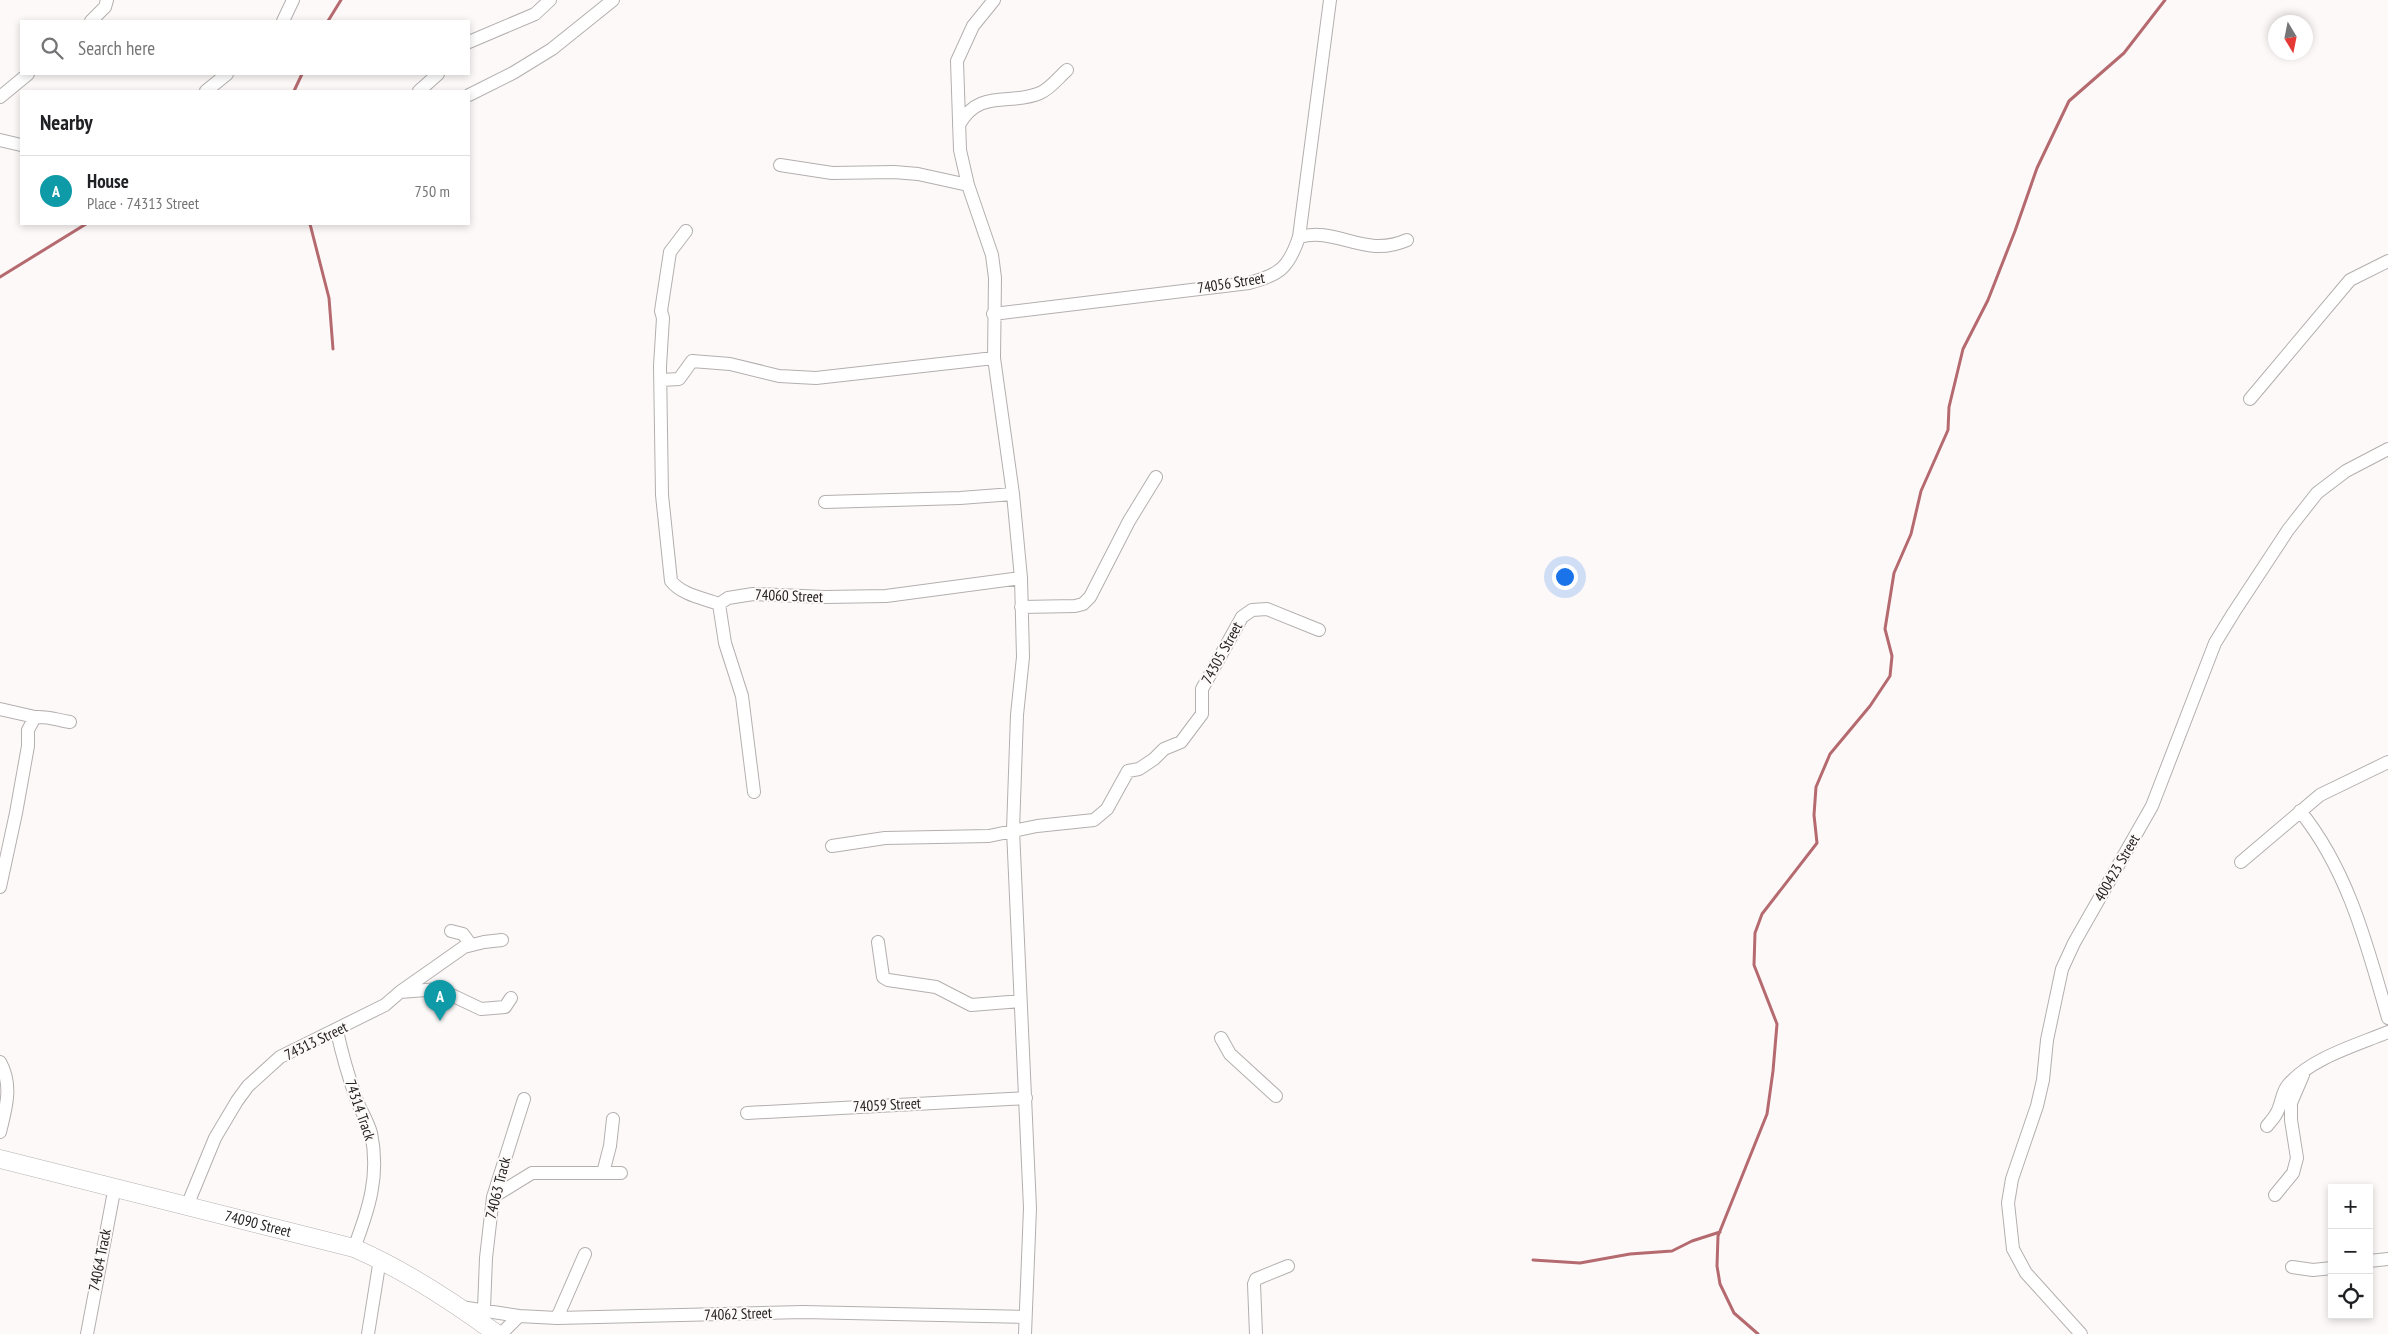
<!DOCTYPE html>
<html lang="en">
<head>
<meta charset="utf-8">
<style>
  body { margin:0; font-family:"PT Sans Narrow",sans-serif; background:#f2f2f2; color:#202124 }
  .controls { position:absolute; right:15px; bottom:15px; display:grid; overflow:hidden; border-radius:0px; box-shadow:0 2px 8px #0003 }
  .controls button { width:45px; height:45px; display:grid; place-items:center; padding:0; border:0; border-bottom:1px solid #e0e0e0; background:#fff; color:#202124; font:25px sans-serif }
  .compass { position:absolute; left:2268px; top:15px; width:45px; height:45px; border-radius:50%; background:#fff; box-shadow:0 2px 8px #0003; rotate:170deg }
  .you { position:absolute; left:1564px; top:576px; width:18px; height:18px; margin:-12px; border:4px solid #fff; border-radius:50%; background:#1a73e8; box-shadow:0 0 0 8px #1a73e833 }
  .badge { display:grid; place-items:center; width:32px; height:32px; border-radius:50%; background:#2f80b1; color:#fff; font-size:16px; font-weight:700 }
  .pin { position:absolute; translate:-50% -41px; filter:drop-shadow(0 1px 2px #0008) }
  .pin::after { content:''; position:absolute; top:26px; width:18px; height:15px; background:inherit; clip-path:polygon(0 0,100% 0,50% 100%) }
  .list { margin:0; padding:0; list-style:none }
  h2 { display:flex; justify-content:space-between; align-items:center; height:65px; margin:0; padding:0 20px; font-size:21px }
  h2 small { font-size:16px; font-weight:400; color:#757577 }
  .list li { display:grid; grid-template-columns:32px 1fr auto; gap:15px; align-items:center; box-sizing:border-box; height:70px; padding:0 20px; border-top:1px solid #e0e0e0 }
  .list b { display:block; font-size:19px; white-space:nowrap }
  .list p { margin:0; font-size:16px; white-space:nowrap; color:#757577 }
  .list em { font-size:16px; font-style:normal; color:#757577 }
  .icon { flex:none; width:28px; height:28px; fill:none; stroke:currentColor; stroke-width:2; stroke-linecap:round; stroke-linejoin:round }
  .map { position:relative; flex:none; width:2388px; height:1334px; overflow:hidden }
  .search { position:absolute; background:#fff; box-shadow:0 2px 8px #0003; left:20px; top:20px; width:450px; height:55px; display:flex; align-items:center; gap:12px; box-sizing:border-box; padding:0 18px; border-radius:0px; color:#757577; font-size:19px }
  .panel { position:absolute; background:#fff; box-shadow:0 2px 8px #0003; left:20px; top:90px; width:450px; height:135px; border-radius:0px }
  .map>svg:first-child { display:block }
</style>
</head>
<body>
<div class="map">
<svg width="2388" height="1334" viewBox="0 0 2388 1334">
  <rect width="100%" height="100%" fill="#fef9f9"/>
  <g fill="none" stroke-linecap="round" stroke-linejoin="round">
    <path stroke="#b56a6f" stroke-width="3" d="M328 21 341 0
      M294 91 302 74
      M310 224 329 298 333 349
      M0 277 86 224
      M1533 1260 1580 1263 1630 1254 1672 1251 1692 1241 1720 1232
      M1758 1334 1734 1313 1720 1284 1717 1266 1718 1236 1767 1114 1773 1071 1777 1024 1754 965 1755 933 1762 914 1817 843 1814 815 1816 787 1830 754 1870 706 1890 676 1892 656 1885 629 1894 573 1911 534 1921 491 1948 430 1949 407 1963 349 1988 300 2015 231 2037 168 2069 101 2124 53 2165 0"/>
    <defs>
      <path id="street" d="M994 0 973 26 957 61 960 150 968 185 992 255 995 278 994 358 1013 494 1021 578 1023 657 1017 715 1013 830 1030 1208 1025 1334
        M91 21 105 7 107 0
        M283 21 293 0
        M469 42 535 14 550 0
        M206 91 227 74
        M419 91 438 74
        M469 95 513 73 552 49 613 0
        M0 97 28 74
        M959 125C979 88 1011 106 1040 93 1050 89 1059 77 1067 70
        M0 140 21 145
        M780 165 832 173 894 172 918 174 968 185
        M686 231 670 252 661 311 663 318 660 366 662 495 671 581C682 595 703 598 719 604
        M1299 237C1337 226 1364 259 1407 240
        M993 314 1249 283C1280 275 1289 267 1299 237L1330 0
        M662 380 679 379 692 361 730 364 779 376 816 378 994 358
        M2250 399 2350 280 2388 261
        M825 502 960 498 1013 494
        M719 604 728 598 753 594 825 597 886 596 1021 578
        M719 604 725 643 742 696 754 792
        M1021 607 1075 606 1083 604 1090 597 1129 521 1156 477
        M0 709 35 717 28 730V746L16 813 0 887
        M35 717C50 716 56 720 70 722
        M2300 811C2348 870 2367 945 2388 1018
        M832 846 885 838 989 836 1037 826 1094 820 1107 809 1128 771 1139 769 1154 759 1164 749 1181 742 1202 714V689L1242 617 1252 610 1267 609 1319 630
        M2241 862 2320 795 2388 762
        M451 931 463 934 471 945
        M878 942 883 977 888 980 936 987 971 1005 1020 1001
        M400 992 439 989 481 1009 505 1007 511 998
        M337 1031C342 1055 349 1078 357 1101 361 1111 368 1122 371 1133 380 1175 369 1209 354 1248
        M1221 1038 1230 1054 1276 1096
        M0 1062C13 1085 6 1108 0 1132
        M747 1113 1026 1098
        M2267 1126C2270 1122 2274 1118 2276 1114 2282 1105 2281 1093 2288 1085 2311 1058 2357 1045 2388 1032
        M603 1173 610 1146 613 1119
        M2275 1195 2293 1173 2297 1158 2291 1120V1103L2303 1075
        M493 1197 532 1173H621
        M187 1206 215 1138 237 1101 248 1086 280 1057 385 1005 400 992 464 947 484 942 502 940
        M2369 1261 2388 1259
        M2292 1267 2313 1270 2332 1268
        M461 1307 519 1316 557 1318 803 1312 1025 1317
        M484 1309 486 1258 493 1197 524 1099
        M557 1318 585 1254
        M87 1334 115 1186
        M368 1334 380 1259
        M501 1334 519 1316
        M1256 1334 1254 1284 1256 1279 1288 1266
        M2081 1334 2026 1273 2013 1249 2008 1203 2012 1179 2037 1106 2043 1080 2047 1040 2062 969 2074 943 2152 806 2215 643 2234 612 2288 530 2317 493 2346 471 2388 449"/>
      <g id="secondary">
        <path id="s1" d="M0 1159 354 1248C405 1270 452 1301 497 1334"/>
      </g>
    </defs>
    <use href="#street" stroke="#b4afaf" stroke-width="14"/>
    <use href="#secondary" stroke="#b4afaf" stroke-width="19"/>
    <use href="#street" stroke="#fff" stroke-width="12"/>
    <use href="#secondary" stroke="#fff" stroke-width="18"/>
  </g>
  <g text-anchor="middle" stroke-width="4" stroke-linejoin="round" paint-order="stroke">
    <g font-size="15" fill="#232121" stroke="#fef9f9">
      <text transform="translate(1231 283) rotate(-9)" y="5">74056 Street</text>
      <text transform="translate(789 596) rotate(2)" y="5">74060 Street</text>
      <text transform="translate(1222 653) rotate(-61)" y="5">74305 Street</text>
      <text transform="translate(2117 868) rotate(-60)" y="5">400423 Street</text>
      <text transform="translate(316 1041) rotate(-26)" y="5">74313 Street</text>
      <text transform="translate(887 1105) rotate(-3)" y="5">74059 Street</text>
      <text transform="translate(360 1110) rotate(71)" y="5">74314 Track</text>
      <text transform="translate(498 1188) rotate(-76)" y="5">74063 Track</text>
      <text dy="5" stroke="none"><textPath href="#s1" startOffset="266">74090 Street</textPath></text>
      <text transform="translate(100 1260) rotate(-79)" y="5">74064 Track</text>
      <text transform="translate(738 1314) rotate(-2)" y="5">74062 Street</text>
    </g>
  </g>
</svg>
<div class="controls">
<button>+</button>
<button>−</button>
<button><svg class="icon" aria-label="locate" viewBox="0 0 24 24"><circle cx="12" cy="12" r="6"/><path d="M12 2v4M12 18v4M2 12h4M18 12h4"/></svg></button>
</div>
<svg class="compass" viewBox="-18 -18 36 36"><path d="M0-13l5 13h-10z" fill="#e53935"/><path d="M0 13l5-13h-10z" fill="#757577"/></svg>
<div class="you"></div>
<div class="pin badge" style="left:440px;top:1021px;background:#0f9aa8">A</div>
<div class="search"><svg class="icon" aria-label="search" viewBox="0 0 24 24"><circle cx="10" cy="10" r="6"/><path d="M15 15l6 6"/></svg>Search here</div>
<section class="panel">
<h2>Nearby<small></small></h2>
<ul class="list">
<li><span class="badge" style="background:#0f9aa8">A</span><div><b>House</b><p>Place · 74313 Street</p></div><em>750 m</em></li>
</ul>
</section>
</div>
</body>
</html>
